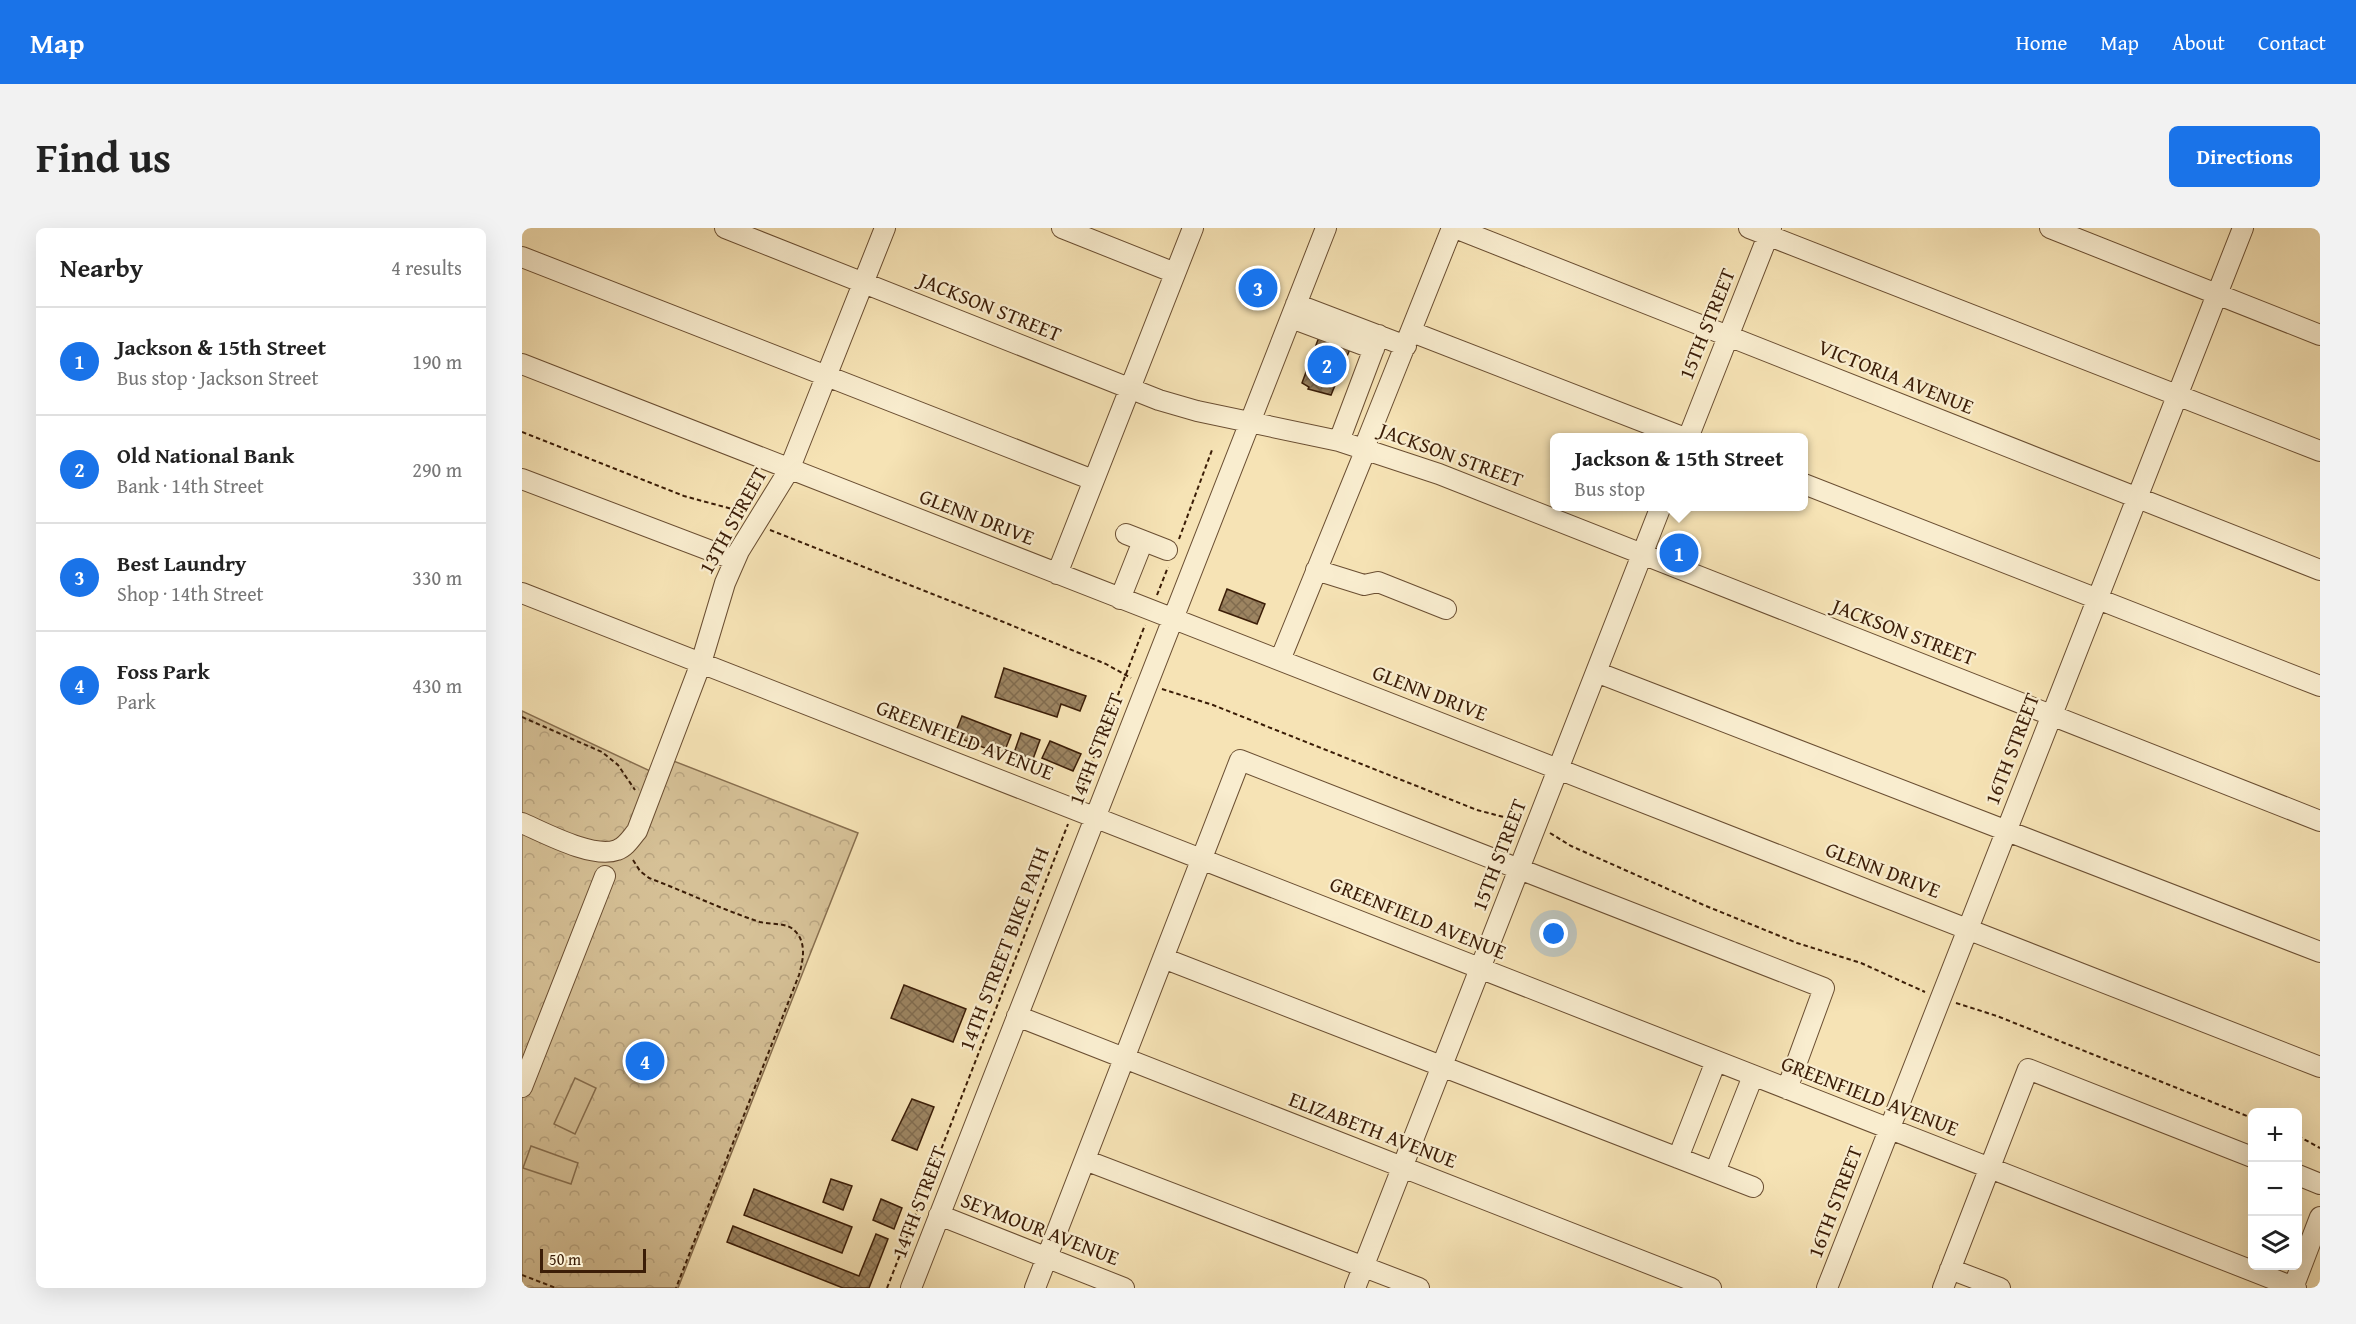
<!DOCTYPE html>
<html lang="en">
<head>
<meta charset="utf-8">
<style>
  body { margin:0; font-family:"Gentium Book Plus",serif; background:#f2f2f2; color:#222 }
  .controls { position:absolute; right:18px; bottom:18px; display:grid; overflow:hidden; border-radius:9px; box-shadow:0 6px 24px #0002 }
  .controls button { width:54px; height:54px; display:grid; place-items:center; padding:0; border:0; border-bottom:2px solid #e0e0e0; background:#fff; color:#222; font:30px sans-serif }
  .scale { position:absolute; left:18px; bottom:15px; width:106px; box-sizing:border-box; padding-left:6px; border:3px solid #3b1d07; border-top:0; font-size:16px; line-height:21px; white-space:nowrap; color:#3b1d07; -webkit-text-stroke:4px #f9edcf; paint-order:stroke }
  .you { position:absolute; left:1032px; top:706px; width:21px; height:21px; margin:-15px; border:4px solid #fff; border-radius:50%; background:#1a73e8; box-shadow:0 0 0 9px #1a73e833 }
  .badge { display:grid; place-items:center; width:39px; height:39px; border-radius:50%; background:#1a73e8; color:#fff; font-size:20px; font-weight:700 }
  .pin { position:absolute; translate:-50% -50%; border:3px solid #fff; box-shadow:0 2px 6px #0006 }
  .popup { position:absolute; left:1028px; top:205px; width:258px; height:78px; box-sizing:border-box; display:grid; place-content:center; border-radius:9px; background:#fff; filter:drop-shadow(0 2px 4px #0005); font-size:20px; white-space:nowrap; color:#767676 }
  .popup b { font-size:22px; color:#222 }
  .popup::after { content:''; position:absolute; left:50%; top:100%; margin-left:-12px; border:12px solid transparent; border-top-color:#fff }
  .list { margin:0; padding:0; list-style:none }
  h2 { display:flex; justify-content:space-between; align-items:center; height:78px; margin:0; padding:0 24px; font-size:26px }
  h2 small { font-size:20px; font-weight:400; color:#767676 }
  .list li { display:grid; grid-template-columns:39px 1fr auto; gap:18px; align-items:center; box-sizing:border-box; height:108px; padding:0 24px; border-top:2px solid #e0e0e0 }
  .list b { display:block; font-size:22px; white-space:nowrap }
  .list p { margin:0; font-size:20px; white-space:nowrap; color:#767676 }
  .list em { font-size:20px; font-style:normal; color:#767676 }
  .icon { flex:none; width:33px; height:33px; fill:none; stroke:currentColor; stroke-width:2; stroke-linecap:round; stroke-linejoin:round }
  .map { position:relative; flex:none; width:1798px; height:1060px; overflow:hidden; border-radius:9px }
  header { display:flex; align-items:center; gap:36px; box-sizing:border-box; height:84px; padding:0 30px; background:#1a73e8; color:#fff }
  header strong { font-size:28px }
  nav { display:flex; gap:33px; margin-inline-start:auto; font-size:21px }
  .intro { display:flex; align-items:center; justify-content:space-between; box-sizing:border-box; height:144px; padding:0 36px }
  h1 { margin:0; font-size:42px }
  .button { padding:15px 27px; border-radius:9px; background:#1a73e8; color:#fff; font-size:21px; font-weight:700 }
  main { display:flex; gap:36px; padding:0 36px }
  aside { flex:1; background:#fff; border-radius:9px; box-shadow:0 6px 24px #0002 }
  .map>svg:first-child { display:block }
</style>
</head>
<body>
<header>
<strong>Map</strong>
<nav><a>Home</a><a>Map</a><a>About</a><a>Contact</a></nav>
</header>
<div class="intro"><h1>Find us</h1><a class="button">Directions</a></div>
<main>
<aside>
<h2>Nearby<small>4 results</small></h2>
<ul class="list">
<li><span class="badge">1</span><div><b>Jackson &amp; 15th Street</b><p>Bus stop · Jackson Street</p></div><em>190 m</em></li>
<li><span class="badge">2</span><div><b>Old National Bank</b><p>Bank · 14th Street</p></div><em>290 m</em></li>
<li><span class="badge">3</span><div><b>Best Laundry</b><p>Shop · 14th Street</p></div><em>330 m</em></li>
<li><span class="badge">4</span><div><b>Foss Park</b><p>Park</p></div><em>430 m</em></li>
</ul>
</aside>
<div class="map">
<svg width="1798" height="1060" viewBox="0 0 1798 1060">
  <defs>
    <pattern id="park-crowns" width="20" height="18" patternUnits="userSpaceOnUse" patternTransform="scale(1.5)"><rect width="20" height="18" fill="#d6c197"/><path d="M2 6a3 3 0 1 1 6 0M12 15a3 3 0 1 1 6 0" fill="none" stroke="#b9a581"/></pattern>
    <pattern id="building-cross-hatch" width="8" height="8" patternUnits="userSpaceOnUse" patternTransform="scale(1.5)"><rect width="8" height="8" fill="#9c8461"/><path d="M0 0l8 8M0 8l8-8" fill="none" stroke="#806b4e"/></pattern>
  </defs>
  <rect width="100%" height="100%" fill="#f6e3b5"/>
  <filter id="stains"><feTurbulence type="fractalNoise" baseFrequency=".00333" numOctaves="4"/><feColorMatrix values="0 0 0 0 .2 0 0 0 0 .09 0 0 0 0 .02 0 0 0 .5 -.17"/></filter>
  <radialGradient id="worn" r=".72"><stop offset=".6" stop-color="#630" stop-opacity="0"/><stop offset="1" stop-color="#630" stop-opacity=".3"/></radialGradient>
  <path fill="url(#park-crowns)" stroke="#886f4f" stroke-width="1.5" d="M0 483 128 543 149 532 336 605 156 1060H0Z"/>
  <path fill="#d6c197" stroke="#886f4f" stroke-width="1.5" d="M53 850 74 860 53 906 32 896Z
    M9 918 56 935 49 956 1 940Z"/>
  <path fill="url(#building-cross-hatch)" stroke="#3b1d07" stroke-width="1.5" d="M797 109 828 121 809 167 786 161 787 159 780 155Z
    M705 361 743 376 735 396 697 382Z
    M482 440 564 468 558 483 539 476 535 489 473 469Z
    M440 488 489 507 481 527 432 508Z
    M499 505 518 512 511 531 492 525Z
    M528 513 559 526 551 543 520 530Z
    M382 757 444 781 431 814 369 790Z
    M390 871 412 879 395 922 370 912Z
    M309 951 330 958 321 982 301 974Z
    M232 961 330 999 320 1025 222 987Z
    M359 971 380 980 372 1001 351 992Z
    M211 998 337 1048 354 1006 366 1011 347 1060H321L205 1014Z"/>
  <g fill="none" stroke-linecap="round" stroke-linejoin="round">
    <defs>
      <path id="minor" d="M203 0 637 172 675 183 817 213 917 246 1798 593
        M540 0 653 45
        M933 0 1798 342
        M1227 0 1798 223
        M1528 0 1798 107
        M0 29 571 252
        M774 76 884 118
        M769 90 852 121
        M890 104 1163 210
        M0 136 1798 839
        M1166 210 1249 0
        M817 213 857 107
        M842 220 930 0
        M0 251 213 332
        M1282 256 1798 458
        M604 306 645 322
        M794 342 842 357 856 354 924 381
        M535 346 671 0
        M0 365 1774 1060
        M598 371 621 313
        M758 432 844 221
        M1074 444 1798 724
        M0 595C23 605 71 631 95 622 104 619 109 610 115 603L179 435 203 355 217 323 267 242 363 0
        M641 730 1231 959
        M495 788 1189 1060
        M0 859 83 648
        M1156 930 1194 833
        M563 932 897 1060
        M1193 944 1231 848
        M1776 947 1798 956
        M417 987 602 1060
        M1428 1041 1478 1060
        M389 1060 804 0
        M513 1060 718 532 1302 760 1265 861
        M833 1060 1139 278
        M1305 1060 1721 0
        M1421 1060 1506 841 1730 929
        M1771 1060 1798 989"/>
    </defs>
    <use href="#minor" stroke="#6a4e32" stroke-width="22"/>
    <path stroke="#3b1d07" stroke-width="2" stroke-dasharray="4.5 3" stroke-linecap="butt" d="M0 204 162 268 221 284
      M248 302 479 393 584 436 609 450
      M657 311 690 222
      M635 367 646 339
      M640 461 691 477 955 582 997 593
      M0 489 80 524 96 537 113 562
      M558 565 623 397
      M1028 605 1049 618 1184 678 1275 715 1339 735 1403 764
      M111 632 118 643 127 650C164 664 201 682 238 694 250 697 265 694 273 703 285 715 281 733 277 747L154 1060
      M1434 775 1475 788 1730 890
      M1776 908 1798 920
      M0 1047 34 1060
      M365 1060 546 596"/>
    <use href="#minor" stroke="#f9edcf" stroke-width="20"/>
  </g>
  <g text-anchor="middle" stroke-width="4.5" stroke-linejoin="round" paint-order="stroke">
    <g font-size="21" fill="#3b1d07" stroke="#f9edcf">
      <text transform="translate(468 79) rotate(22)" y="7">JACKSON STREET</text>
      <text transform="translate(1185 96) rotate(-68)" y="7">15TH STREET</text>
      <text transform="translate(1374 149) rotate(22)" y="7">VICTORIA AVENUE</text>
      <text transform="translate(929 227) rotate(20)" y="7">JACKSON STREET</text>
      <text transform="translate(455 289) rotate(21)" y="7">GLENN DRIVE</text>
      <text transform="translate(211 293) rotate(-61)" y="7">13TH STREET</text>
      <text transform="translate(1382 404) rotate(21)" y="7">JACKSON STREET</text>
      <text transform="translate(908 465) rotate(21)" y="7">GLENN DRIVE</text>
      <text transform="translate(443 512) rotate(21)" y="7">GREENFIELD AVENUE</text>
      <text transform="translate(574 521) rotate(-69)" y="7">14TH STREET</text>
      <text transform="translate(1490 521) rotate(-69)" y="7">16TH STREET</text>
      <text transform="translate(977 627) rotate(-69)" y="7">15TH STREET</text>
      <text transform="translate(1361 642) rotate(21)" y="7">GLENN DRIVE</text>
      <text transform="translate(896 690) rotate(22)" y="7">GREENFIELD AVENUE</text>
      <text transform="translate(482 721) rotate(-69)" y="7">14TH STREET BIKE PATH</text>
      <text transform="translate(1348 868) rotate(21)" y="7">GREENFIELD AVENUE</text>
      <text transform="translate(851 902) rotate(21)" y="7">ELIZABETH AVENUE</text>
      <text transform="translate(397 974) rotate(-69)" y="7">14TH STREET</text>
      <text transform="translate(1313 974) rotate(-69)" y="7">16TH STREET</text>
      <text transform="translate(518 1001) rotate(21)" y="7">SEYMOUR AVENUE</text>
    </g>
  </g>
  <rect width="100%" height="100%" filter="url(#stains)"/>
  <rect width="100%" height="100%" fill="url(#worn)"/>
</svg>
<div class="controls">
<button>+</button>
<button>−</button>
<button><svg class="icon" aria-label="layers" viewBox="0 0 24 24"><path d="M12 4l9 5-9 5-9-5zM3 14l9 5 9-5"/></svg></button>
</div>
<div class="scale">50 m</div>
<div class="you"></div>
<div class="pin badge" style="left:1157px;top:325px">1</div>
<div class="popup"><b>Jackson &amp; 15th Street</b>Bus stop</div>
<div class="pin badge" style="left:805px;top:137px">2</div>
<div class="pin badge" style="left:736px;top:60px">3</div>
<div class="pin badge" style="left:123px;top:833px">4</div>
</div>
</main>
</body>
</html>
